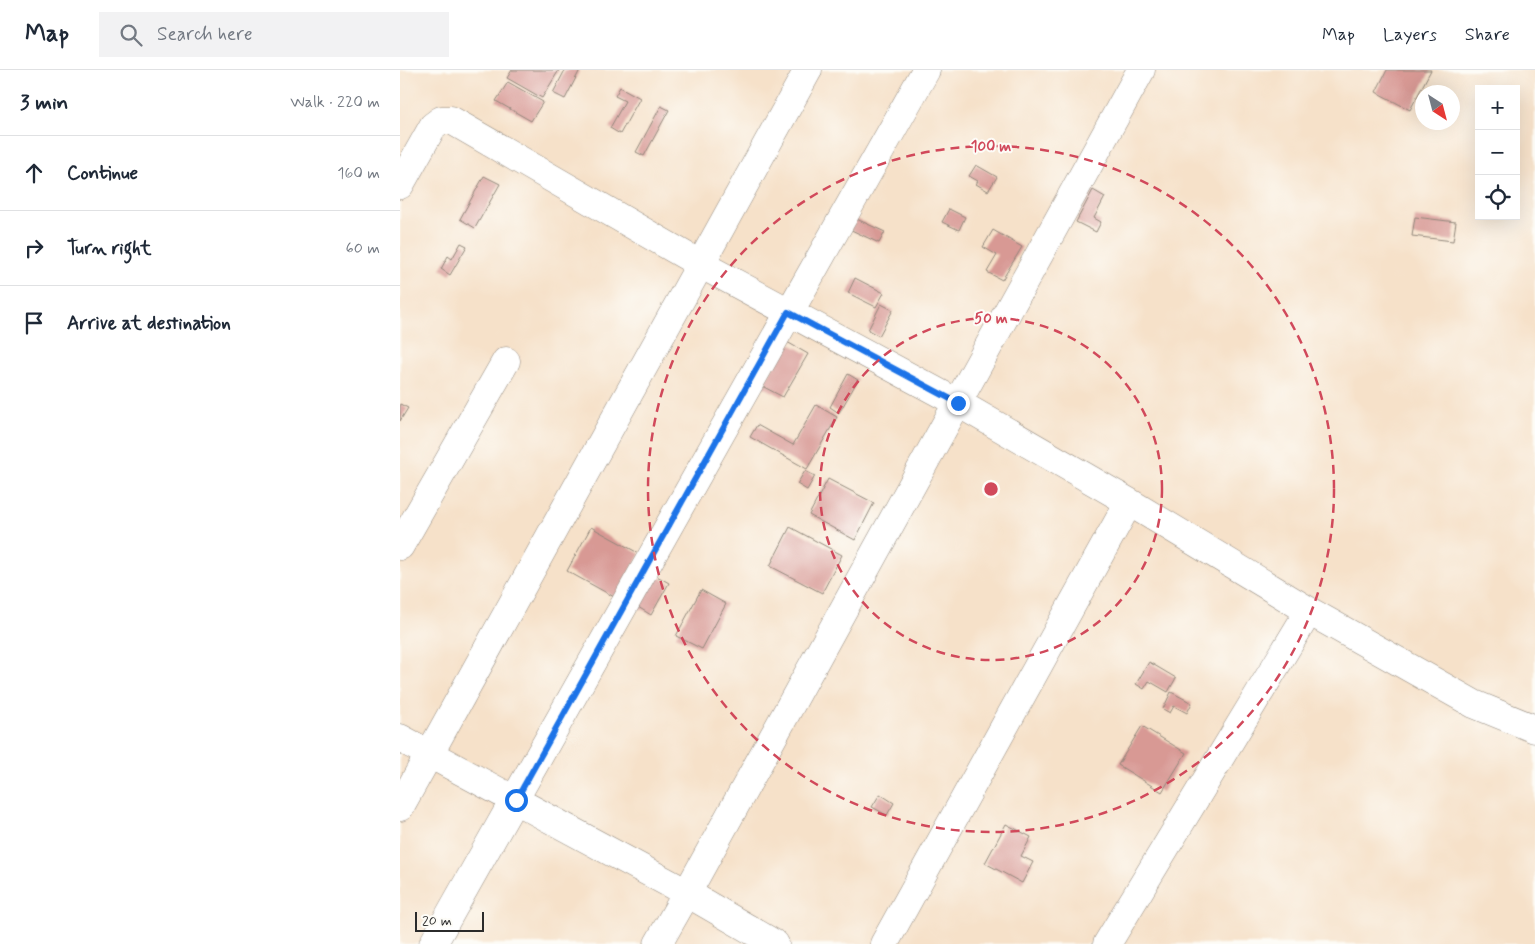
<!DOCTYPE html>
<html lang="en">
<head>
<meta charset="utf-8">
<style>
  body { margin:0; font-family:Mynerve,sans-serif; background:#f2f2f3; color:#1f2937 }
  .controls { position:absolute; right:15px; top:15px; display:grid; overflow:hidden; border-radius:0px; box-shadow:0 5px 20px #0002 }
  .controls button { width:45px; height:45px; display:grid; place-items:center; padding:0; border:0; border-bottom:1px solid #e0e1e3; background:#fff; color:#1f2937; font:25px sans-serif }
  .compass { position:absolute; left:1015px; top:15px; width:45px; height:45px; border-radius:50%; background:#fff; box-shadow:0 5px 20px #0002; rotate:144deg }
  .scale { position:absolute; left:15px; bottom:12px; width:69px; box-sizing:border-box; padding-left:5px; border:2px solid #2b2b2b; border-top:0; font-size:14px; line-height:18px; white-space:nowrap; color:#2b2b2b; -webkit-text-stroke:4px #fdfcf7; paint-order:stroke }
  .stop { position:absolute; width:15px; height:15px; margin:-11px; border:4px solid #1a73e8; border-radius:50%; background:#fff }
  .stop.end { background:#1a73e8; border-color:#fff; box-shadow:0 1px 5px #0008 }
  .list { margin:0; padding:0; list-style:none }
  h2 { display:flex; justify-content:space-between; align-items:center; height:65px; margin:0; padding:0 20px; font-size:21px }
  h2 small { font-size:16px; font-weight:400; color:#747a83 }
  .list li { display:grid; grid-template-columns:32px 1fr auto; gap:15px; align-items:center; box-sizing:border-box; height:75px; padding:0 20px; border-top:1px solid #e0e1e3 }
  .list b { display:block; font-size:19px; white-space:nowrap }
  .list em { font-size:16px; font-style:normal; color:#747a83 }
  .icon { flex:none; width:28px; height:28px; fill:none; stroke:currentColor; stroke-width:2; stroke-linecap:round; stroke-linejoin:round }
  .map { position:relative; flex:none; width:1135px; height:874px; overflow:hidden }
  header { display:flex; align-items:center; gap:30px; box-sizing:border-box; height:70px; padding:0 25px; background:#fff; border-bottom:1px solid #e0e1e3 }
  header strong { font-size:24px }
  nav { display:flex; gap:28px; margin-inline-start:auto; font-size:18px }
  .search { width:350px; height:45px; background:#f2f2f3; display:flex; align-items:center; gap:12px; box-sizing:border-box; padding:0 18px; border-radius:0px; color:#747a83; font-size:19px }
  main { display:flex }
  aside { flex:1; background:#fff }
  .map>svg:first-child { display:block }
</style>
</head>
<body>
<header>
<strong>Map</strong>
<div class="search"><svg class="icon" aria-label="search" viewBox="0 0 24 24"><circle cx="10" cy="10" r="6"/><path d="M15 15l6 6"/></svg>Search here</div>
<nav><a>Map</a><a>Layers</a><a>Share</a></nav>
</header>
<main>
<aside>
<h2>3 min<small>Walk · 220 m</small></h2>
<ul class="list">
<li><svg class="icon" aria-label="ahead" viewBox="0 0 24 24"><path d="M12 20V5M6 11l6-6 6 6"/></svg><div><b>Continue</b></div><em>160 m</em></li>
<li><svg class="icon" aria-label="right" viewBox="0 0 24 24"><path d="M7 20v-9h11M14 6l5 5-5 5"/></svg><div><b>Turn right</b></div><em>60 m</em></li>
<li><svg class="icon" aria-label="arrive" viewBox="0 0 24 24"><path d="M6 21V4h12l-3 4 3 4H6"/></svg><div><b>Arrive at destination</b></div></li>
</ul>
</aside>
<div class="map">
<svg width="1135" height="874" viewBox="0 0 1135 874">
  <rect width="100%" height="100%" fill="#fdfcf7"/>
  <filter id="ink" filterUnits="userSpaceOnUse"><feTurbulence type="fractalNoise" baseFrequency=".02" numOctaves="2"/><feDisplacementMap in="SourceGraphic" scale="10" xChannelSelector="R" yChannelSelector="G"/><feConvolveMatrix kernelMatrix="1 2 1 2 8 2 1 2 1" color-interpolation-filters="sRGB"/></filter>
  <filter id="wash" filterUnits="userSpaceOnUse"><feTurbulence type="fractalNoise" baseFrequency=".0096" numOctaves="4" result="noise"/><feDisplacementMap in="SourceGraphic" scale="20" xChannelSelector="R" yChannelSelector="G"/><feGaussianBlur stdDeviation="1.12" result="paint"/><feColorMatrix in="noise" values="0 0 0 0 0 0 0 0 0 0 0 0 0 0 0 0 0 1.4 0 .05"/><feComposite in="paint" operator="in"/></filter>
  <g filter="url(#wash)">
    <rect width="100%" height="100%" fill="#f6e1c9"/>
    <g id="blocks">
      <path fill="#d89994" d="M112 0H159L142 28 107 8Z
        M165 0H180L165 29 153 23Z
        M987 0H1031L1010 40 976 22Z
        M108 12 143 32 131 51 96 31Z
        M220 17 240 28 220 64 210 58 225 31 215 26Z
        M261 36 269 40 244 86 236 82Z
        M576 95 597 107 588 121 576 114 578 111 569 106Z
        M84 106 100 114 75 158 60 149Z
        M693 120 705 127 694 148 701 152 696 162 676 152Z
        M549 139 565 147 559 160 542 152Z
        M450 146 485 162 479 173 445 157Z
        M1015 147 1056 152 1053 171 1012 166Z
        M593 160 622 177 602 210 587 202 597 185 583 177Z
        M61 173 67 176 50 205 41 199 48 186 52 189Z
        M455 208 484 223 476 237 448 223Z
        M481 234 493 240 479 266 468 260Z
        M387 272 408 284 383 327 362 316Z
        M448 304 458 310 439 343 430 337Z
        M0 334 8 338 0 351Z
        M416 335 437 347 407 399 350 367 357 355 393 375Z
        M405 401 415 406 407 420 397 414Z
        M428 409 474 433 455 470 409 445Z
        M191 457 240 484 216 528 167 501Z
        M390 457 442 485 422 523 370 496Z
        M255 505 269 513 251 545 238 537Z
        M301 520 326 534 302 579 276 566Z
        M749 592 776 608 768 622 749 611 744 619 736 614Z
        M771 622 792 633 787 643 774 636 770 643 763 639Z
        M742 656 786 683 762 722 718 695Z
        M480 724 494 733 487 745 472 737Z
        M606 754 631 767 621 786 633 792 622 813 585 793Z"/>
    </g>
  </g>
  <g filter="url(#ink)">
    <use href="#blocks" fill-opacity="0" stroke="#90867a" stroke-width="1"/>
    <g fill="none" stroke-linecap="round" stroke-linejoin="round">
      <defs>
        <path id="minor" d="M0 115 33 56 41 50H51L300 194 558 333 729 432 909 541 1074 634 1135 659
          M0 476 106 291
          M0 668 287 823 375 874
          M0 737 408 0
          M33 874C199 584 360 291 526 0
          M258 874 287 823 741 0
          M484 874 729 432
          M707 874 909 541"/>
      </defs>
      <use href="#minor" stroke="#90867a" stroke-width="29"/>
      <use href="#minor" stroke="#fff" stroke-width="28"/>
    </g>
  </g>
  <g fill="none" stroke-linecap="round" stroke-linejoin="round" filter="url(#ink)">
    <path stroke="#1a73e8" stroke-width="6" d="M116 730 388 242 558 333"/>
  </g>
  <g fill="none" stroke="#d1495b" stroke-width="2.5" stroke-dasharray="9 6">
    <circle cx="591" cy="419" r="171"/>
    <circle cx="591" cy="419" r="343"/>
  </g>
  <circle cx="591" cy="419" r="8" fill="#d1495b" stroke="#fdfcf7" stroke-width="2.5"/>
  <g font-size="15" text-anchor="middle" font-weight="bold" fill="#d1495b" stroke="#fdfcf7" stroke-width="4" stroke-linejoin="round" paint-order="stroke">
    <text x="591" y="81">100 m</text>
    <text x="591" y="253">50 m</text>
  </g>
</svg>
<div class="controls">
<button>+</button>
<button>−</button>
<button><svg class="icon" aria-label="locate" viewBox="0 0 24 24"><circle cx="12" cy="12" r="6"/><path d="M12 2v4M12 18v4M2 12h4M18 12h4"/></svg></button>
</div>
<svg class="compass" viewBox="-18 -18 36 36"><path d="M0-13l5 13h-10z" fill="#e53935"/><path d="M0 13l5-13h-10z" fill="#747a83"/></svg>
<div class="scale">20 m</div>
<div class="stop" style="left:116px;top:730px"></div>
<div class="stop end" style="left:558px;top:333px"></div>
</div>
</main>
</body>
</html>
